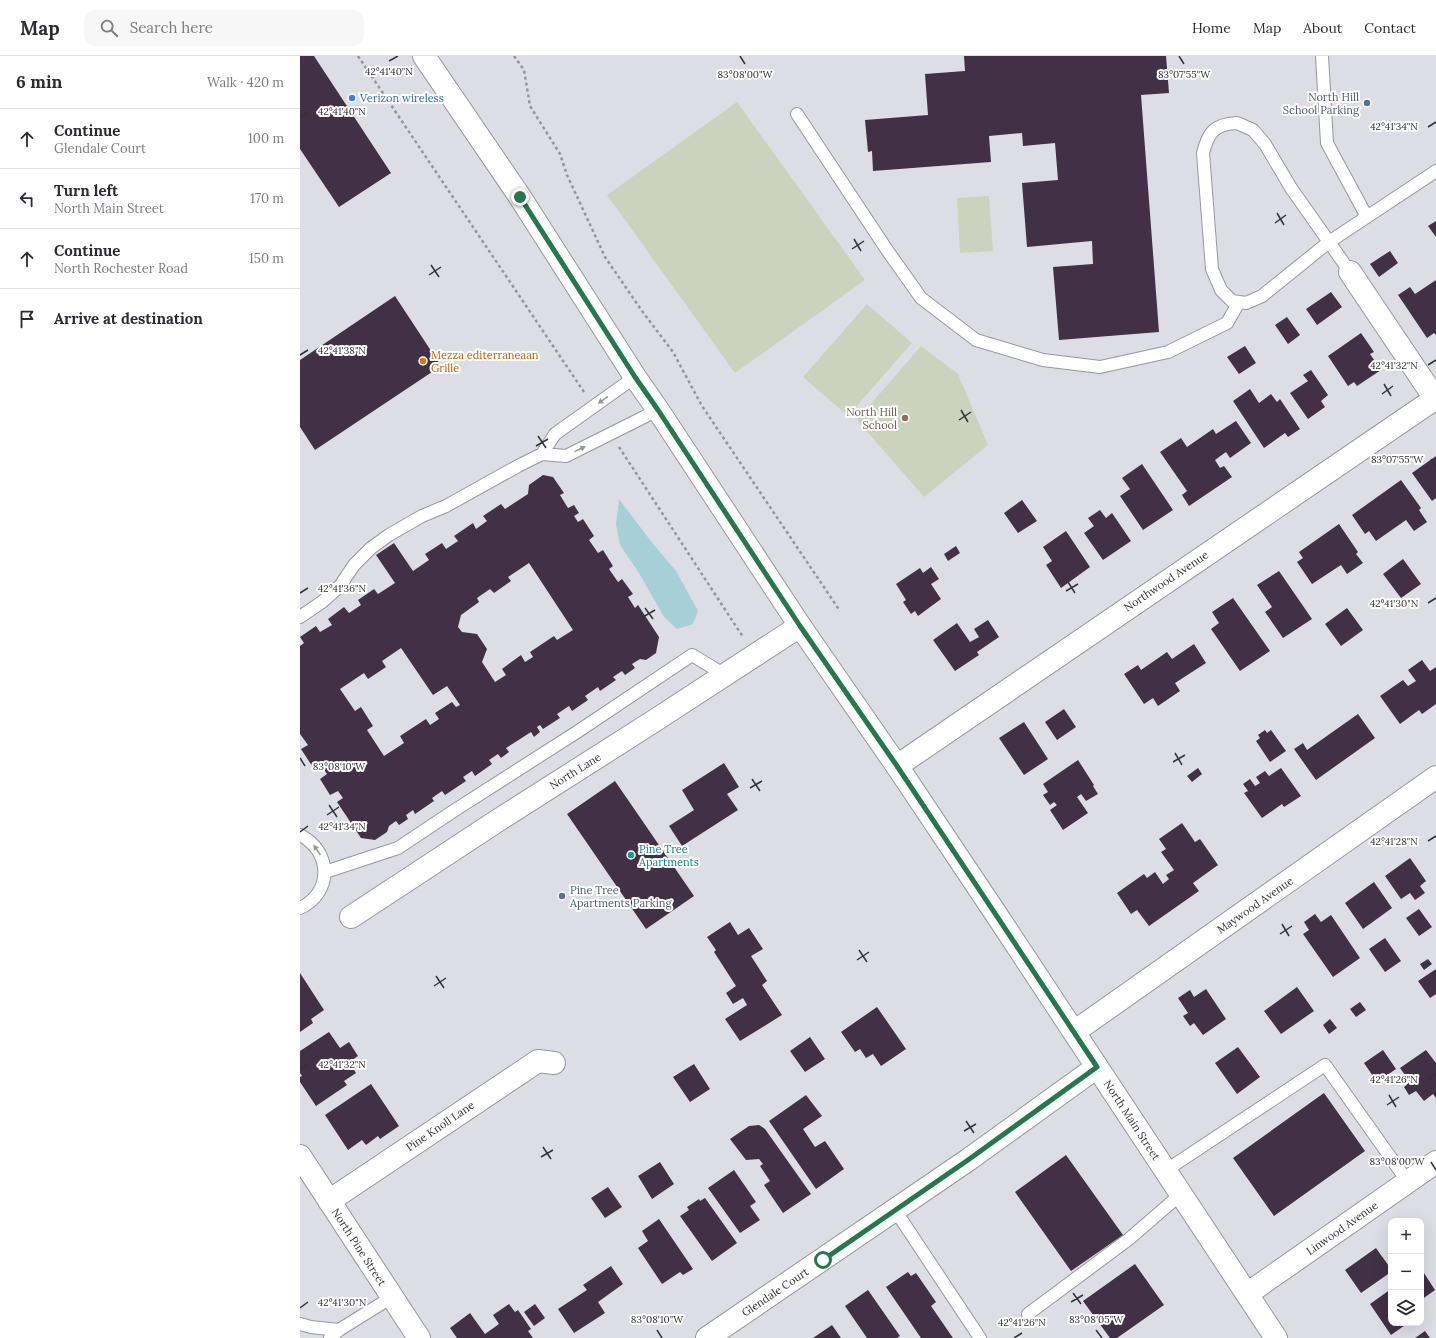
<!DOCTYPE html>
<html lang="en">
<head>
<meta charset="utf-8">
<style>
  body { margin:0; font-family:Lora,serif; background:#f7f7f7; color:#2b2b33 }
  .controls { position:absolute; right:12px; bottom:12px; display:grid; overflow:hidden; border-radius:8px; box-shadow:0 4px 16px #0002 }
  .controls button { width:36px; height:36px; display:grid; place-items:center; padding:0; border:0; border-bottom:1px solid #e1e1e2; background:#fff; color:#2b2b33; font:20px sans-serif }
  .stop { position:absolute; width:12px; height:12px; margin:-9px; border:3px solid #24784b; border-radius:50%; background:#fff }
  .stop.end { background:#24784b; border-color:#fff; box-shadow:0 1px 4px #0008 }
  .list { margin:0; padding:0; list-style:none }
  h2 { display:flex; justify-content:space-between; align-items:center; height:52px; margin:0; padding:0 16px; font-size:17px }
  h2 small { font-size:13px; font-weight:400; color:#7c7c81 }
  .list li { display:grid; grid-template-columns:26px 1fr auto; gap:12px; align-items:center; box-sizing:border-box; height:60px; padding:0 16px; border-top:1px solid #e1e1e2 }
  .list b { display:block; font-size:15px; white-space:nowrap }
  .list p { margin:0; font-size:13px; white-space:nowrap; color:#7c7c81 }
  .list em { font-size:13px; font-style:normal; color:#7c7c81 }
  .icon { flex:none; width:22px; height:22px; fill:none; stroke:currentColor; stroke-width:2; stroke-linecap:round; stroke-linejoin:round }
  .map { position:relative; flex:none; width:1136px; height:1282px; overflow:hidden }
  header { display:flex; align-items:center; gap:24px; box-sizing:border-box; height:56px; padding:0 20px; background:#fff; border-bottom:1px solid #e1e1e2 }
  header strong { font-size:19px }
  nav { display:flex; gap:22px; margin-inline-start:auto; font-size:14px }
  .search { width:280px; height:36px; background:#f7f7f7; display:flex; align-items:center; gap:10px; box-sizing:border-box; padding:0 14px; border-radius:12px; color:#7c7c81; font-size:15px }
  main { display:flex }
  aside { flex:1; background:#fff }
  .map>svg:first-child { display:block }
</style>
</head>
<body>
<header>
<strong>Map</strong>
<div class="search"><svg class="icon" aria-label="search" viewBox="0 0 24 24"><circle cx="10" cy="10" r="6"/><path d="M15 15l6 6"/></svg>Search here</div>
<nav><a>Home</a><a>Map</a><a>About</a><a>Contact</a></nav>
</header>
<main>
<aside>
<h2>6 min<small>Walk · 420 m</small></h2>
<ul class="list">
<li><svg class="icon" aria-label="ahead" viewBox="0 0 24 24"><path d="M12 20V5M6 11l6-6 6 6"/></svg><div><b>Continue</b><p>Glendale Court</p></div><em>100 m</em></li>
<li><svg class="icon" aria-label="left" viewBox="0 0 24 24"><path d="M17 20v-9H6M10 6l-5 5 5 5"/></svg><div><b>Turn left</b><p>North Main Street</p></div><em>170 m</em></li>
<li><svg class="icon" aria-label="ahead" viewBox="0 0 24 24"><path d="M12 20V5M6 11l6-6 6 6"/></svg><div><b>Continue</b><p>North Rochester Road</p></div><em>150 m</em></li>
<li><svg class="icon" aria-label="arrive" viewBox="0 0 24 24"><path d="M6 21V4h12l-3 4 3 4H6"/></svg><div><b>Arrive at destination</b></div></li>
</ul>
</aside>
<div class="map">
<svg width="1136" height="1282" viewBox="0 0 1136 1282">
  <rect width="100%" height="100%" fill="#dddee5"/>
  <path fill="#cbd3bf" d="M437 46 565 224 435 317 307 139Z
    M689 140 693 195 660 197 657 142Z
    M567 248 612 287 548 360 503 321Z
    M621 290 658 318 688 389 624 441 557 364Z"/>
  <path fill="#a6cfd7" d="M319 443 353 488 376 515 398 555 393 568 377 573 364 561 339 517 320 489 316 468Z"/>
  <path fill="#423046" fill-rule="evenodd" d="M0 0H14L91 117 39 151 0 93Z
    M664 0H866L869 37 841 39 859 276 759 284 753 211 793 208 792 185 727 191 722 127 758 124 755 87 723 90 722 77 689 80 691 106 573 115 572 95 568 96 565 64 628 59 625 18 665 15Z
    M1136 165V181L1128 170Z
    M1090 195 1098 207 1079 221 1070 208Z
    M1136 224V279L1134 277 1127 282 1098 239 1110 231 1115 238Z
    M1031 236 1042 251 1017 269 1006 253Z
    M95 240 141 310 15 394 0 371V304Z
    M987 261 1000 279 988 288 975 269Z
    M1061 277 1074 296 1070 298 1081 314 1057 330 1054 326 1048 330 1028 300Z
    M945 290 956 307 939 318 927 301Z
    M1011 314 1028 339 1021 345 1025 351 1008 363 990 337 1008 325 1003 319Z
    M950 333 959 347 971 338 977 346 980 343 1000 373 988 381 985 377 964 392 933 345Z
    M936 365 951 387 930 402 926 396 915 404 920 412 924 410 932 421 889 450 882 439 887 435 860 396 881 382 887 391 913 373 916 378Z
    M1136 400V442L1132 445 1112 417Z
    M842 408 873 454 843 474 820 440 830 433 822 422Z
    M243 419 253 421 264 437 260 439 268 452 274 449 279 457 274 460 278 466 283 463 294 480 289 484 298 497 303 494 313 510 309 513 318 526 322 523 333 538 328 541 335 552 338 549 359 581 356 597 346 604 340 603 332 608 335 612 325 619 322 615 313 621 316 624 300 635 298 631 285 640 288 644 272 655 269 650 257 658 260 662 243 673 240 669 237 671 240 676 234 681 231 676 206 692 209 696 201 702 198 698 189 704 192 708 175 720 172 715 163 721 166 725 145 739 142 735 132 742 134 745 115 758 113 754 106 759 108 763 99 769 96 765 89 770 87 776 75 784 61 782 37 746 43 742 38 735 30 739 20 723 27 718 21 709 14 713 1 693 8 689 0 678V590L4 587 0 581 16 570 20 576 32 569 28 563 44 551 49 557 61 549 58 544 74 533 78 538 95 527 76 499 94 487 113 515 129 504 125 498 142 487 146 493 158 485 154 480 173 467 176 473 187 465 183 460 201 448 205 453 228 438 229 429ZM229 507 273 574 257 584 254 580 230 596 233 601 225 606 221 599 202 613 206 619 195 626 182 606 187 593 177 578 162 576 158 571 161 559 179 546 177 542 190 533 194 537 211 525 208 521ZM101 592 133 639 147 630 160 649 156 651 152 646 135 657 139 663 130 669 126 663 100 680 104 687 84 700 67 674 73 670 61 651 55 655 40 633 64 617 68 623 86 611 82 605Z
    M1101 424 1121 452 1119 454 1127 466 1114 475 1106 464 1076 485 1069 475 1065 478 1052 459Z
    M722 444 737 465 718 477 704 457Z
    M800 454 806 462 812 457 831 485 803 504 784 477 794 470 788 462Z
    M1039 468 1058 496 1056 498 1063 507 1047 518 1041 509 1012 528 997 506 1003 502 999 496Z
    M766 475 790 511 761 532 746 509 752 505 743 491Z
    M656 490 660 497 648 505 644 498Z
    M1103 503 1121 528 1101 542 1083 518Z
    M631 511 639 523 631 528 641 543 618 560 615 555 611 558 603 546 606 544 596 528 620 512 623 517Z
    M979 515 1012 563 983 582 965 556 972 551 957 529Z
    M933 542 970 595 940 615 911 573 919 567 912 556Z
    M1047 552 1063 574 1041 590 1025 568Z
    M688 564 699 581 677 596 679 599 655 615 633 584 657 567 670 586 679 581 674 573Z
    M894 588 906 607 875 627 880 635 858 650 853 642 844 648 824 618 838 609 841 614 867 596 872 603Z
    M1122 604 1130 615 1136 611V648L1122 658 1119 654 1100 668 1080 640 1103 624 1108 630 1116 625 1108 614Z
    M764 653 776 671 757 684 745 666Z
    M1058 658 1075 682 1016 724 994 693 1003 687 1007 694Z
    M724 666 748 703 724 719 699 682Z
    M965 674 967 677 971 674 986 695 970 706 956 685 960 682 958 679Z
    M778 704 794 729 793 730 798 738 786 745 781 738 777 741 788 757 763 774 750 754 757 749 754 746 750 749 743 739 748 736 743 728Z
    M424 707 439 731 427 738 438 754 382 790 369 770 394 754 382 734Z
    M898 712 902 718 892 726 887 720Z
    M981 712 1001 740 984 751 982 748 962 762 944 737 948 735 943 728 950 723 955 730 960 727 956 721 965 715 969 720Z
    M315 725 394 840 346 873 267 758Z
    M882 767 895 786 900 783 918 809 893 827 899 835 849 870 837 854 831 858 817 837 844 818 847 822 855 816 863 828 869 823 866 819 874 814 861 796 866 793 859 783Z
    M1110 802 1126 825 1120 830 1125 837 1115 844 1110 837 1101 843 1085 820Z
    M1074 826 1092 852 1063 873 1045 847Z
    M1119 853 1132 871 1119 880 1106 862Z
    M1015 858 1021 866 1031 859 1060 902 1033 921 1003 878 1009 874 1004 866Z
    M430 866 438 879 449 872 463 893 451 900 467 925 462 929 482 959 440 985 425 963 447 949 443 942 433 948 426 937 436 930 414 896 416 894 407 881Z
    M1085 882 1101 905 1085 916 1069 893Z
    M1128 903 1132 908 1124 914 1120 908Z
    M1136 913V938L1130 942 1118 925Z
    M0 917 24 954 11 963 13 967 0 976Z
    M997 931 1014 955 981 978 964 955Z
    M906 933 926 963 903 979 894 967 890 970 883 960 888 957 878 942 890 934 894 941Z
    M1060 946 1066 954 1056 961 1050 953Z
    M577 951 606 993 581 1010 573 998 566 1002 560 993 555 996 541 976Z
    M1030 963 1037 972 1029 978 1023 969Z
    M29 976 40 992 49 986 58 1000 49 1006 56 1017 44 1025 47 1029 16 1050 0 1026V1021L2 1020 0 1017V995Z
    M510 981 525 1003 505 1016 490 995Z
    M938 991 960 1021 937 1038 915 1007Z
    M1083 994 1096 1013 1077 1026 1064 1007Z
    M1126 994 1136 1007V1042L1133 1038 1124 1045 1116 1035 1109 1039 1104 1031 1110 1026 1100 1012Z
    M394 1008 410 1033 390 1046 373 1021Z
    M71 1028 99 1070 80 1083 78 1080 66 1089 62 1084 48 1094 25 1059Z
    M1024 1037 1065 1095 974 1160 933 1102Z
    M506 1039 522 1060 503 1073 515 1091 525 1085 544 1113 516 1133 469 1065Z
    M459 1069 465 1073 511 1138 483 1157 464 1129 470 1125 460 1110 463 1108 459 1103 446 1104 430 1083 449 1070Z
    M766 1099 823 1179 771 1215 715 1136Z
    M360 1106 374 1128 352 1143 338 1120Z
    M434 1114 456 1146 450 1150 460 1164 440 1177 408 1132Z
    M308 1131 322 1151 305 1162 291 1142Z
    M405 1142 437 1187 412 1205 380 1160 389 1154 387 1151 399 1143 400 1145Z
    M359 1163 393 1213 383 1219 380 1216 362 1228 338 1192 348 1185 342 1175Z
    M1076 1192 1091 1213V1216L1061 1237 1045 1214Z
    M835 1208 864 1249 817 1282H810L783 1245Z
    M311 1210 323 1228 298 1246 305 1257 274 1277 258 1253 287 1234 283 1229Z
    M608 1216 611 1220 616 1217 636 1246 631 1250 653 1282H621L586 1231Z
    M1124 1217 1135 1234 1121 1244V1219Z
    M1091 1233V1267H1108L1091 1279 1070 1248Z
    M568 1234 600 1280 597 1282H567L545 1250Z
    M209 1248 215 1256 218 1254 231 1273 228 1275 233 1282H157L150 1272 170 1257 185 1278 199 1268 193 1259Z
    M235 1248 245 1262 234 1270 224 1256Z
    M532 1269 541 1282H513Z
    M1125 1275 1130 1282H1115Z"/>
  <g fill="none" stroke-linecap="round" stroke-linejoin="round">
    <defs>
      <path id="lane" d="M1022 0 1027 87 1067 161
        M497 58 587 194 621 242 676 284 743 304 800 311 868 296 927 267 939 246
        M937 67 953 74 965 88 991 132 1029 186 962 240 946 247 932 245 921 234 912 213 903 97C908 77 914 68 937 67Z
        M1050 216 1029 186 1136 115
        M242 398 255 378 335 321
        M0 561 22 546 40 530 54 509 71 492 89 479 122 460 146 450 218 410 242 398 266 400 358 354
        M0 779C32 795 33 837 0 852
        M25 816 98 792 155 754 277 676 392 599 425 619
        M865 1115 1025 1009 1108 1126
        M595 1154 680 1282
        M728 1258 829 1183 881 1138
        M0 1268 11 1271 39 1274
        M30 1282 39 1274 92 1241"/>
      <path id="street" d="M1050 216 1136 344
        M597 710 1136 342
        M51 861 194 767 354 665 500 570
        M774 976 1136 721
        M0 1100 119 1282
        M29 1145 238 1005 254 1007
        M947 1238 1136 1106
        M407 1282 668 1104 797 1011"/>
      <path id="primary" d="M124 0 220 141 335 321 358 354 500 570 597 710 696 858 976 1282"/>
    </defs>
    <use href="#lane" stroke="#97989e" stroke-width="14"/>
    <use href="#street" stroke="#97989e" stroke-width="24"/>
    <use href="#primary" stroke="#97989e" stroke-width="24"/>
    <path stroke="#94949a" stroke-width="2.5" stroke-dasharray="3 3" stroke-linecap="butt" d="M58 0 284 336
      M214 0 224 14 230 50 260 98 267 119 305 201 342 255 373 296 402 350 540 555
      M319 391 443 581"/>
    <use href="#lane" stroke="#fff" stroke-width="12"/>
    <use href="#street" stroke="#fff" stroke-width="22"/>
    <use href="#primary" stroke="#fff" stroke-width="22"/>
  </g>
  <defs><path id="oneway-solid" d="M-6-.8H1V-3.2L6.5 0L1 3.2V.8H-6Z"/></defs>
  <g fill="#99999a">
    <use href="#oneway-solid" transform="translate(303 344) rotate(144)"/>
    <use href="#oneway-solid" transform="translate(280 393) rotate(-26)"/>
    <use href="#oneway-solid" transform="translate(17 794) rotate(-124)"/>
  </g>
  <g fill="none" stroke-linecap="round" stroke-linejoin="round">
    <path stroke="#24784b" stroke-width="5" d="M220 141 335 321 358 354 500 570 597 710 797 1011 668 1104 523 1204"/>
  </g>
  <path fill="none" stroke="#333336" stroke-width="1.5" d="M440 0 445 8M879 0 884 8M89 5 98 0M0 61 8 56M1128 71 1136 66M977 157 984 169M975 167 986 159M554 183 561 195M552 193 564 185M131 209 139 221M129 219 141 211M0 299 8 294M1128 309 1136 304M1084 328 1091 340M1082 338 1093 330M661 354 668 366M659 364 671 356M238 380 246 392M236 390 248 383M1131 403 1136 412M768 526 775 537M766 535 778 528M0 537 8 532M1128 547 1136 542M345 552 353 563M343 561 355 554M875 697 882 709M0 702 5 710M873 706 885 699M452 723 460 735M450 732 462 725M29 749 37 761M27 759 39 751M0 776 8 770M1128 785 1136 780M982 868 989 880M980 878 992 870M559 894 567 906M557 904 569 896M136 920 144 932M134 930 146 922M0 1014 8 1008M1128 1023 1136 1018M1089 1039 1096 1051M1087 1049 1099 1041M666 1065 674 1077M664 1075 676 1068M243 1091 251 1103M241 1101 253 1094M1131 1106 1136 1114M773 1237 781 1248M771 1246 783 1239M0 1252 8 1246M357 1274 362 1282M796 1274 802 1282M714 1282 722 1277"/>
  <circle fill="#3f7fe0" stroke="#fff" stroke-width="1.5" cx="52" cy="42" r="4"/>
  <g fill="#5c6f8a" stroke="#fff" stroke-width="1.5">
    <circle cx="1067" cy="47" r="4"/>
    <circle cx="262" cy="840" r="4"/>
  </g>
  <circle fill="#e8710a" stroke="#fff" stroke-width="1.5" cx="123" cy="305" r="4"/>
  <circle fill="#8d6e63" stroke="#fff" stroke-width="1.5" cx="605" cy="362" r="4"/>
  <circle fill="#0f9aa8" stroke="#fff" stroke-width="1.5" cx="331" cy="799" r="4"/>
  <g text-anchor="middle" stroke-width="4" stroke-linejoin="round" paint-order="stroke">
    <g font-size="11" fill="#4e5e75" stroke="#fff" text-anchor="end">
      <text x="1059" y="45">North Hill<tspan x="1059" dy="13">School Parking</tspan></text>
      <text x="270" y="838" text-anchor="start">Pine Tree<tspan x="270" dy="13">Apartments Parking</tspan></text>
    </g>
    <g font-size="11" fill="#366cbe" stroke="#fff" text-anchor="start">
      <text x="60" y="46">Verizon wireless</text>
    </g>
    <g font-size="11" fill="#c56008" stroke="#fff" text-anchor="start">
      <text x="131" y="303">Mezza editerraneaan<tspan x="131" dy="13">Grille</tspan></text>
    </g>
    <g font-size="11" fill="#785e54" stroke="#fff" text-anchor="end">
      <text x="597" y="360">North Hill<tspan x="597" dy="13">School</tspan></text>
    </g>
    <g font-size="11" fill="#333336" stroke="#fff">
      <text transform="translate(866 525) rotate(-34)" y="4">Northwood Avenue</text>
      <text transform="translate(275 715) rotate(-32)" y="4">North Lane</text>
      <text transform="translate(955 849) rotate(-35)" y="4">Maywood Avenue</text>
      <text transform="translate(832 1064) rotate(57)" y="4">North Main Street</text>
      <text transform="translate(140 1070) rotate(-34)" y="4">Pine Knoll Lane</text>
      <text transform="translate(1042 1172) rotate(-35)" y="4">Linwood Avenue</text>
      <text transform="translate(59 1191) rotate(57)" y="4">North Pine Street</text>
      <text transform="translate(475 1236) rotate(-34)" y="4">Glendale Court</text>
    </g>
    <g font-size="11" fill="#0d838f" stroke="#fff" text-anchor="start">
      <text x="339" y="797">Pine Tree<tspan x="339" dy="13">Apartments</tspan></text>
    </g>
  </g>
  <g font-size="10" text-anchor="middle" fill="#333336" stroke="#fff" stroke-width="4" stroke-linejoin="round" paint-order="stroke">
    <text x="89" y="19">42°41'40"N</text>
    <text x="445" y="22">83°08'00"W</text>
    <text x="884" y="22">83°07'55"W</text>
    <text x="42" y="59">42°41'40"N</text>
    <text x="1094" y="74">42°41'34"N</text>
    <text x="42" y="298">42°41'38"N</text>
    <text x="1094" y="313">42°41'32"N</text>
    <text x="1097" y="407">83°07'55"W</text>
    <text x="42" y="536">42°41'36"N</text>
    <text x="1094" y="551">42°41'30"N</text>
    <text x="39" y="714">83°08'10"W</text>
    <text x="42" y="774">42°41'34"N</text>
    <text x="1094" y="789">42°41'28"N</text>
    <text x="42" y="1012">42°41'32"N</text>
    <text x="1094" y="1027">42°41'26"N</text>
    <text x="1097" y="1109">83°08'00"W</text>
    <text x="42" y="1250">42°41'30"N</text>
    <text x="357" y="1267">83°08'10"W</text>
    <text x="796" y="1267">83°08'05"W</text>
    <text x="722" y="1270">42°41'26"N</text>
  </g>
</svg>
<div class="controls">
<button>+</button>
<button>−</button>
<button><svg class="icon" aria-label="layers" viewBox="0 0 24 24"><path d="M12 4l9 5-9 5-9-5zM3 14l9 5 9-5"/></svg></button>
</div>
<div class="stop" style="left:523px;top:1204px"></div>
<div class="stop end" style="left:220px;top:141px"></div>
</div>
</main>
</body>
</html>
